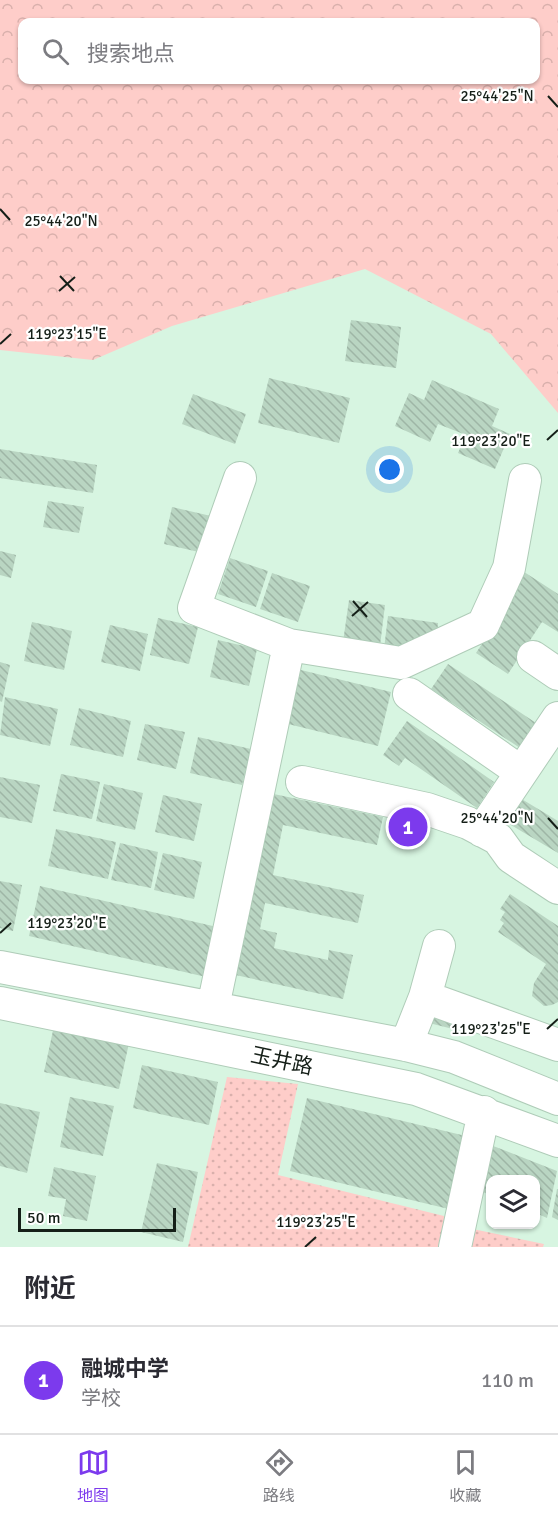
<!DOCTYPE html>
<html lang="zh">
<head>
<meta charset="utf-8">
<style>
  body { margin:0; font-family:Signika,"Noto Sans SC",sans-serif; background:#f7f7f7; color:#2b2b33 }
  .controls { position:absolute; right:18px; bottom:18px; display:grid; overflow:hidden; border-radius:12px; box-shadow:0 2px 4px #0004 }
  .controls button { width:54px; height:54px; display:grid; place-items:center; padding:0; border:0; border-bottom:2px solid #e1e1e2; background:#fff; color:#2b2b33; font:30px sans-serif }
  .scale { position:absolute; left:18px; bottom:15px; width:158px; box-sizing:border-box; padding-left:6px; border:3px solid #151f18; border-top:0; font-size:16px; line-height:21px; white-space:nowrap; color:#151f18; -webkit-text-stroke:4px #fff; paint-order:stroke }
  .you { position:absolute; left:390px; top:470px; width:21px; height:21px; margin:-15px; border:4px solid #fff; border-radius:50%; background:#1a73e8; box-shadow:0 0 0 9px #1a73e833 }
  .badge { display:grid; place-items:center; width:39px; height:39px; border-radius:50%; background:#7c3aed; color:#fff; font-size:20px; font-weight:700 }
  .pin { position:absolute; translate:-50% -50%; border:3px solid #fff; box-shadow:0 2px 6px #0006 }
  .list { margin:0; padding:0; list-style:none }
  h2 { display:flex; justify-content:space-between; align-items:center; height:78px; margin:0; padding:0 24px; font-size:26px }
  h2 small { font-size:20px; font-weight:400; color:#7c7c81 }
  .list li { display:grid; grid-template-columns:39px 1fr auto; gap:18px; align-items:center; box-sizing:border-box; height:108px; padding:0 24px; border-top:2px solid #e1e1e2 }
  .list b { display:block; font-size:22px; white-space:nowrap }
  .list p { margin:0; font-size:20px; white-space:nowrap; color:#7c7c81 }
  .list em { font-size:20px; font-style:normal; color:#7c7c81 }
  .icon { flex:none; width:33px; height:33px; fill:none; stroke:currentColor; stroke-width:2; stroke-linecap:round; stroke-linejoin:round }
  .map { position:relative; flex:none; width:558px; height:1247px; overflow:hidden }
  .search { position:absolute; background:#fff; box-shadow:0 2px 4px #0004; left:18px; right:18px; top:18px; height:66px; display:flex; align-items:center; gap:15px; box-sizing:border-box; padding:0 21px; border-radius:12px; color:#7c7c81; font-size:22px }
  .sheet { height:186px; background:#fff }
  nav { display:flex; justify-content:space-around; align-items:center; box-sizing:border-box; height:84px; border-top:2px solid #e1e1e2; background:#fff; font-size:16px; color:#7c7c81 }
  nav a { display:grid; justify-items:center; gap:3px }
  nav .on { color:#7c3aed }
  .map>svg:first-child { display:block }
</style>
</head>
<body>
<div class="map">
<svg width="558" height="1247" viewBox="0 0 558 1247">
  <defs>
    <pattern id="grass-dots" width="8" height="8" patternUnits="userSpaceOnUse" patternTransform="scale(1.5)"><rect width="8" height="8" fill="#fecdc9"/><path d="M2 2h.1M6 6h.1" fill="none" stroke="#d9b0ac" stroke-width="1.8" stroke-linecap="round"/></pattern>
    <pattern id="forest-crowns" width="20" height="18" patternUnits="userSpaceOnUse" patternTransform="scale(1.5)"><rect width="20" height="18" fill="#fecdc9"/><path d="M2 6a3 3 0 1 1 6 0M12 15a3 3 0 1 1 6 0" fill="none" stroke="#d9b0ac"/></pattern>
    <pattern id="building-back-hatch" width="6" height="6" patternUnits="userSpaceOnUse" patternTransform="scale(1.5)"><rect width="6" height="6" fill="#b9d5c2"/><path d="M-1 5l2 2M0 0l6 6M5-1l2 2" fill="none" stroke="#9eb6a6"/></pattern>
  </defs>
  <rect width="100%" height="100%" fill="#d7f5e1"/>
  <path fill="url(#grass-dots)" d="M227 1077 298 1084 278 1175 444 1216 468 1228 544 1244 543 1247H188Z"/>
  <path fill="url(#forest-crowns)" fill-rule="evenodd" d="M0 0H558V413L491 334 365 269 172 326 93 360 0 350ZM22 22H536V80H22Z"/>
  <path fill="url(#building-back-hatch)" d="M351 320 401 327 396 368 345 361Z
    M269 378 350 398 339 443 258 423Z
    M432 380 499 409 492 426 510 434 495 469 458 453 466 435 438 424 430 442 395 426 409 393 424 400Z
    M193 394 246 414 235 444 182 424Z
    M0 449 97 465 93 493 0 478Z
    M48 501 84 507 79 533 43 527Z
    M172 507 211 516 203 553 164 544Z
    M0 551 16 555 11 578 0 575Z
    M230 558 268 571 256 607 218 594Z
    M518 568 558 594V632L542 622 508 674 476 653 510 601Z
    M272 573 310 586 298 622 260 609Z
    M349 600 385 605 379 654 342 649Z
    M388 616 438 623 437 637 405 647 384 649Z
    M158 618 198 627 189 664 150 655Z
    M32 622 72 631 64 670 24 661Z
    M110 625 148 634 140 671 101 662Z
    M218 640 257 649 249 686 210 677Z
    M0 662 10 665 2 702 0 701Z
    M448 664 542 727 526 752 431 689Z
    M301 670 391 692 378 746 288 724Z
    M5 697 58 709 50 746 0 735Z
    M79 708 131 721 123 757 70 745Z
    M407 721 494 782 477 808 405 758 399 766 383 755Z
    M145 724 185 732 176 769 137 760Z
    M198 737 251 749 242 785 190 773Z
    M61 774 100 782 92 819 53 811Z
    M0 777 40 785 32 823 0 817Z
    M104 784 143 793 135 830 96 821Z
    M269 793 383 817 377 845 283 825 273 875 364 895 358 923 265 903 260 929 277 933 274 948 328 960 329 950 353 955 343 999 231 974Z
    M163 795 202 804 194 841 155 832Z
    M520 798 558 821V853L506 822Z
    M56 829 116 842 108 879 48 866Z
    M120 843 158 852 151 888 111 880Z
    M163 853 202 862 194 899 154 890Z
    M0 881 22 885 13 931 0 928Z
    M40 886 217 927 206 977 29 936Z
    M510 894 558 926V1002L552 1005 544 1006 532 996 534 983 546 964 498 932 504 923 500 920 505 912 500 909Z
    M433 1008 460 1015 457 1030 429 1023Z
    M54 1026 129 1043 119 1089 44 1072Z
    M142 1065 218 1082 209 1125 133 1108Z
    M70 1097 114 1106 103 1156 60 1147Z
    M307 1098 470 1137 453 1210 290 1171Z
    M0 1103 40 1112 27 1173 0 1166Z
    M483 1142 557 1171 547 1218 536 1213V1180H490V1195L476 1189Z
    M157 1163 198 1172 183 1242 141 1232Z
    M54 1167 96 1176 87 1221 63 1216 66 1199 48 1196Z
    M557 1189H558V1220L552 1217Z"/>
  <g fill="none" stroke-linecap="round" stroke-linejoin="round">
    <defs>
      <path id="minor" d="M240 478 194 608 289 645 401 663 483 625 509 568 525 480
        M533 657 558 674
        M409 694 521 772
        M302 782 427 809 468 823 498 839 511 857 558 888
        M482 831 558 718
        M0 967 406 1045 454 1057 558 1099
        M425 997 558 1045
        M0 1003 416 1089 558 1141
        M213 1007 289 645
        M406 1045 425 997 439 946
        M455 1247 484 1112"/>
    </defs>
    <use href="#minor" stroke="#afccb8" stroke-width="34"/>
    <use href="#minor" stroke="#fff" stroke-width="32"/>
  </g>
  <path fill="none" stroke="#151f18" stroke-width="2" d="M548 96 558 107M0 209 10 220M60 276 74 291M59 291 75 277M0 344 11 334M547 440 558 430M353 601 367 617M352 616 368 602M548 818 558 829M0 933 11 923M547 1029 558 1019M305 1247 316 1237"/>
  <g text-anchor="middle" stroke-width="4.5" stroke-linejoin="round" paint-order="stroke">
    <g font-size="21" fill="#151f18" stroke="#fff">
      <text transform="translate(282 1061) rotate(12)" y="7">玉井路</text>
    </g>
  </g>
  <g font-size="15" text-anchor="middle" fill="#151f18" stroke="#fff" stroke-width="4.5" stroke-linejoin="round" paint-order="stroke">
    <text x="497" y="101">25°44'25"N</text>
    <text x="61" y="226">25°44'20"N</text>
    <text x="67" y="339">119°23'15"E</text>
    <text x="491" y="446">119°23'20"E</text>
    <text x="497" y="823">25°44'20"N</text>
    <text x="67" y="928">119°23'20"E</text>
    <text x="491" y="1034">119°23'25"E</text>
    <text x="316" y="1227">119°23'25"E</text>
  </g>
</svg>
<div class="controls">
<button><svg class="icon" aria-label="layers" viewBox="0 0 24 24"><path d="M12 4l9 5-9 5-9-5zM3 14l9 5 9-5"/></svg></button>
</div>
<div class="scale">50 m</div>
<div class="you"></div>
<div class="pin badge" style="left:408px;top:827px">1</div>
<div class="search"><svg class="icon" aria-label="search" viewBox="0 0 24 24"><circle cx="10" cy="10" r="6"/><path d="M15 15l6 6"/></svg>搜索地点</div>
</div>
<section class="sheet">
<h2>附近<small></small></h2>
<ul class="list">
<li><span class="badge">1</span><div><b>融城中学</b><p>学校</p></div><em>110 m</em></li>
</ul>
</section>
<nav>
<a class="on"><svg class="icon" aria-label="map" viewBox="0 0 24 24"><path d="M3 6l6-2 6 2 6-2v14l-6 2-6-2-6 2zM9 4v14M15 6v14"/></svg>地图</a>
<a><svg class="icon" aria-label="directions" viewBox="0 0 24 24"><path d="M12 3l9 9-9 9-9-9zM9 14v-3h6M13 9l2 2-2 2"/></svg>路线</a>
<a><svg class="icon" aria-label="saved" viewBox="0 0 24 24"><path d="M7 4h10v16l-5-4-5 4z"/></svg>收藏</a>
</nav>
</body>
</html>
